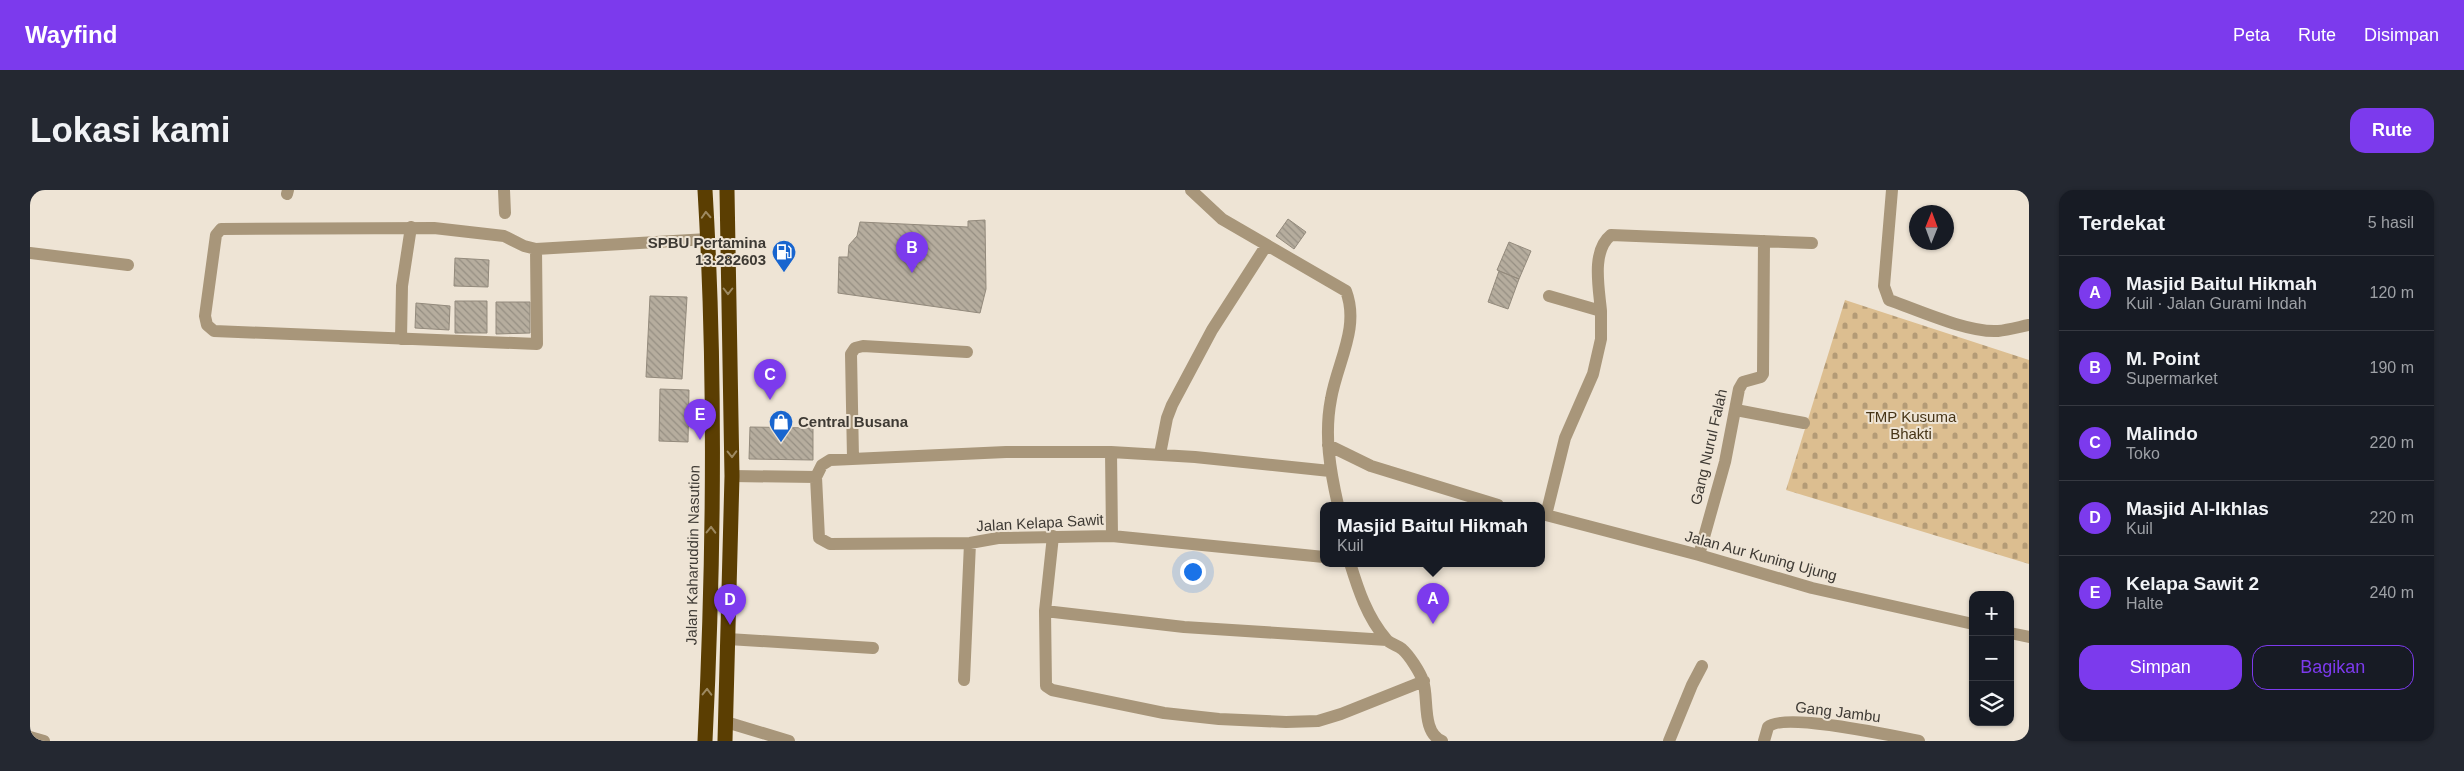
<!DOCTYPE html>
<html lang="id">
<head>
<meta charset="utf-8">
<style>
  body { margin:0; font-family:Helvetica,sans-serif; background:#242831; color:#f1f3f6 }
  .controls { position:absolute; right:15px; bottom:15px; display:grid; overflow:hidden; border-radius:10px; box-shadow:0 1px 4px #0004 }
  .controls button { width:45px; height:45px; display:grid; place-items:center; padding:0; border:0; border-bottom:1px solid #363941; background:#171b24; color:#f1f3f6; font:25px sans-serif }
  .compass { position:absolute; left:1879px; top:15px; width:45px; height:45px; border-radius:50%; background:#171b24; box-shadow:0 1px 4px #0004; rotate:1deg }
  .you { position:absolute; left:1162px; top:381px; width:18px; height:18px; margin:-12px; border:4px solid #fff; border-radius:50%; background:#1a73e8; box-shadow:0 0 0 8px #1a73e833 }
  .badge { display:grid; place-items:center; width:32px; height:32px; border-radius:50%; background:#7c3aed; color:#fff; font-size:16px; font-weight:700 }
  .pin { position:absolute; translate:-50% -41px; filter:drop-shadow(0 1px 2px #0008) }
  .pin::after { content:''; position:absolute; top:26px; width:18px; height:15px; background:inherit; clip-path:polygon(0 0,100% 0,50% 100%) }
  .popup { position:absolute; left:1290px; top:312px; width:225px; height:65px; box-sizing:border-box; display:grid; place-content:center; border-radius:10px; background:#171b24; filter:drop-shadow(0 1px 4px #0005); font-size:16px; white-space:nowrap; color:#9ea1a6 }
  .popup b { font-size:19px; color:#f1f3f6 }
  .popup::after { content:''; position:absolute; left:50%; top:100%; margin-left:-10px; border:10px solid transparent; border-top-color:#171b24 }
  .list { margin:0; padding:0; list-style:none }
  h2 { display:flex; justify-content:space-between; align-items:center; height:65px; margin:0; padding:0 20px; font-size:21px }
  h2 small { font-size:16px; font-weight:400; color:#9ea1a6 }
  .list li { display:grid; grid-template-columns:32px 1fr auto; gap:15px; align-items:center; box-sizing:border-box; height:75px; padding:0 20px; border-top:1px solid #363941 }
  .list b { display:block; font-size:19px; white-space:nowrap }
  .list p { margin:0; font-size:16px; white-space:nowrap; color:#9ea1a6 }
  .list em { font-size:16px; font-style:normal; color:#9ea1a6 }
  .actions { display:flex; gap:10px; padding:15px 20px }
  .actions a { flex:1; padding:11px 0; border:1px solid #7c3aed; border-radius:15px; text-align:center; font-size:18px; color:#7c3aed }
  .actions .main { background:#7c3aed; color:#fff }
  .icon { flex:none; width:28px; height:28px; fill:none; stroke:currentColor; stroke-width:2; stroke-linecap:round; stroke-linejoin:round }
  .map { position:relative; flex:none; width:1999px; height:551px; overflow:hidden; border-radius:15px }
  header { display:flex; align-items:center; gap:30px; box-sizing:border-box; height:70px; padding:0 25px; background:#7c3aed; color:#fff }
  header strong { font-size:24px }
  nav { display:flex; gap:28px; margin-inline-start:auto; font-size:18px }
  .intro { display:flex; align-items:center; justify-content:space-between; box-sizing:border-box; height:120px; padding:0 30px }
  h1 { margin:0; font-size:35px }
  .button { padding:12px 22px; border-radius:15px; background:#7c3aed; color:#fff; font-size:18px; font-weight:700 }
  main { display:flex; gap:30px; padding:0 30px }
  aside { flex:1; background:#171b24; border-radius:15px; box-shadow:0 1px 4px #0004 }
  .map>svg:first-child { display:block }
</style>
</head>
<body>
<header>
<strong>Wayfind</strong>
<nav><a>Peta</a><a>Rute</a><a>Disimpan</a></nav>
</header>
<div class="intro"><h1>Lokasi kami</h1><a class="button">Rute</a></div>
<main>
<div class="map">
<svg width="1999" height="551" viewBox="0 0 1999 551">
  <defs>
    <pattern id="cemetery-stones" width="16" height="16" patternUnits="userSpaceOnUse" patternTransform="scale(1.25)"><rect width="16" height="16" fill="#dcbe90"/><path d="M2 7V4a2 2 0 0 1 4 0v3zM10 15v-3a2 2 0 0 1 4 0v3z" fill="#b49b76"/></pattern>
    <pattern id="building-back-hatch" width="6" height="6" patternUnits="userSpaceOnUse" patternTransform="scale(1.25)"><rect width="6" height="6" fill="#b6ad9e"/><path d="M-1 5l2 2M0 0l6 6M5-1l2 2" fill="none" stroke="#958e82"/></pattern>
  </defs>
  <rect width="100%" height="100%" fill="#eee4d5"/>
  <path fill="url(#cemetery-stones)" d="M1815 110 1999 170V374L1756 300Z"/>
  <path fill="url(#building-back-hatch)" stroke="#938a7c" d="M1258 29 1276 42 1264 59 1246 46Z
    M955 30 956 99 950 123 808 103 809 67H818L819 55 827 46 830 32 938 37V31Z
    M1479 52 1501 61 1489 89 1467 80Z
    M425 68 459 70 458 97 424 96Z
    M1469 81 1489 89 1478 119 1458 112Z
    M620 106 657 107 652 189 616 187Z
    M425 111H457V143H425Z
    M466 112H500V143L466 144Z
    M386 113 420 116 419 140 385 138Z
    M630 199 659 200 658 252 629 251Z
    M720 237 783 238V270L719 269Z"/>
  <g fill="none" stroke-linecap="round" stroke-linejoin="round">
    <path stroke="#a8967a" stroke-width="12" d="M474 0 475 23
      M1161 0 1192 29 1316 101C1330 138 1307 173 1301 209 1294 245 1300 280 1308 315
      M1862 0 1854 96 1859 110C1888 120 1938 143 1968 141 1978 140 1989 137 1999 135
      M257 4 258 0
      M506 59 507 154 184 141 177 135 175 126 186 45 191 39 404 38 474 46 494 56 506 59 678 49
      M0 63 98 75
      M1571 121C1569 98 1561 61 1581 45L1782 53
      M371 149 372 96 381 37
      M1706 220 1774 233
      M1298 255 1341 276 1468 315
      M1081 262 1082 346
      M1130 264 1137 228 1142 215 1182 140 1236 56
      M823 268 821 164 825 158 833 156 937 162
      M702 286 786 287 792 275 800 270 976 262H1081L1165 267 1300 281
      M786 287 789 348 800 354 940 353 968 348 1082 346 1294 367
      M1512 324 1669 365 1782 398 1943 434
      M1516 325 1535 248 1563 184 1571 149V121L1519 106
      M1023 346 1015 421 1016 496 1022 500 1134 523 1189 529 1256 532 1288 531 1311 524 1394 491
      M1669 365 1695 272 1709 199 1713 192 1731 187 1733 184 1734 51
      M1320 373C1328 399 1337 427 1356 449 1360 454 1367 455 1372 459 1379 465 1390 482 1393 491 1399 507 1391 542 1412 551
      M1015 421 1154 437 1357 450
      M1980 443 1999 447
      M698 449 843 458
      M934 490 940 353
      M696 532 759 551
      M0 547 14 551
      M1639 551 1662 495 1672 476
      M1734 551 1738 537C1753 522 1864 546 1889 551"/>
    <path stroke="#5b3e02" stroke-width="15" d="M675 0C686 183 684 368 675 551
      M695 551 702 286 697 0"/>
  </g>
  <defs><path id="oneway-chevron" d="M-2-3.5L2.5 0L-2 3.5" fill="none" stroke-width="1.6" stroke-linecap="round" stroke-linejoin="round" transform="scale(1.25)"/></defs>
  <g stroke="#9d8961">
    <use href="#oneway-chevron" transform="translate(676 25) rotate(-93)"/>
    <use href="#oneway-chevron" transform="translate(698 101) rotate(90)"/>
    <use href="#oneway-chevron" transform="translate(702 264) rotate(89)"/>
    <use href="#oneway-chevron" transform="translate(681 340) rotate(-89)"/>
    <use href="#oneway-chevron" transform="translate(677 502) rotate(-89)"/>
  </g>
  <defs>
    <symbol id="fuel-pin" viewBox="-11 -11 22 30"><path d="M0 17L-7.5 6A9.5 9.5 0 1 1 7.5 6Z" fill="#1865cf" stroke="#eee4d5"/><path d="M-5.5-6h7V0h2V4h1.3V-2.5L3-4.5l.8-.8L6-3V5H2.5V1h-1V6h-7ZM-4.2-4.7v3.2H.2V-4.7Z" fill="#fff"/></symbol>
    <symbol id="shop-pin" viewBox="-11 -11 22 30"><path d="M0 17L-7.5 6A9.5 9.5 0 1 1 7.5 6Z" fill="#1865cf" stroke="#eee4d5"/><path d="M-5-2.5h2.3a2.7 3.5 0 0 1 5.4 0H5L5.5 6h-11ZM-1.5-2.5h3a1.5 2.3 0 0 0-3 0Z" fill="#fff"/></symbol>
  </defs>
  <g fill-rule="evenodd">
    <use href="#fuel-pin" x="740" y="48" width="28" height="38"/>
    <use href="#shop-pin" x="737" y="218" width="28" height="38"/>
  </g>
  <g text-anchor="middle" stroke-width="4" stroke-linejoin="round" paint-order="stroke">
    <g font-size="15" font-weight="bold" fill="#3e3a34" stroke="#eee4d5" text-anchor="end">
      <text x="736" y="58">SPBU Pertamina<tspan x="736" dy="17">13.282603</tspan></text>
      <text x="768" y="237" text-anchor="start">Central Busana</text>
    </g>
    <g font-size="15" fill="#463416" stroke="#eee4d5">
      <text x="1881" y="232">TMP Kusuma<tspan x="1881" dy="17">Bhakti</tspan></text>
    </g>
    <g font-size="15" fill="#3e3a34" stroke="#eee4d5">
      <text transform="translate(1679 257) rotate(-77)" y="5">Gang Nurul Falah</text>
      <text transform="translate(1010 333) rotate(-3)" y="5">Jalan Kelapa Sawit</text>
      <text transform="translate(663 365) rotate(-89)" y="5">Jalan Kaharuddin Nasution</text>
      <text transform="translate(1731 366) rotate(15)" y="5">Jalan Aur Kuning Ujung</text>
      <text transform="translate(1808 522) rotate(7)" y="5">Gang Jambu</text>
    </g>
  </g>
</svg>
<div class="controls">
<button>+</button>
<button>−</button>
<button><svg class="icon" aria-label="layers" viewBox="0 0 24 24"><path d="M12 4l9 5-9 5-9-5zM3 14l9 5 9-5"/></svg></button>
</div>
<svg class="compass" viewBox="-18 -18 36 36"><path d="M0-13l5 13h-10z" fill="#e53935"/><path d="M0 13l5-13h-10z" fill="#9ea1a6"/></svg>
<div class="you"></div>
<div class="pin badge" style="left:1403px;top:434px">A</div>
<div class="popup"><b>Masjid Baitul Hikmah</b>Kuil</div>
<div class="pin badge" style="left:882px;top:83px">B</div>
<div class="pin badge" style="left:740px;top:210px">C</div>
<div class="pin badge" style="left:700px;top:435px">D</div>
<div class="pin badge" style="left:670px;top:250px">E</div>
</div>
<aside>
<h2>Terdekat<small>5 hasil</small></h2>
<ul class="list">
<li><span class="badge">A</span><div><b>Masjid Baitul Hikmah</b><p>Kuil · Jalan Gurami Indah</p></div><em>120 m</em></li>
<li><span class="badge">B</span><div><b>M. Point</b><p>Supermarket</p></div><em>190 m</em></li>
<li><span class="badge">C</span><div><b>Malindo</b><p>Toko</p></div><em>220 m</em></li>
<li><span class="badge">D</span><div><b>Masjid Al-Ikhlas</b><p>Kuil</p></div><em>220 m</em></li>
<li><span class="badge">E</span><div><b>Kelapa Sawit 2</b><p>Halte</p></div><em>240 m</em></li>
</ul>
<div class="actions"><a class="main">Simpan</a><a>Bagikan</a></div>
</aside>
</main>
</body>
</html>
